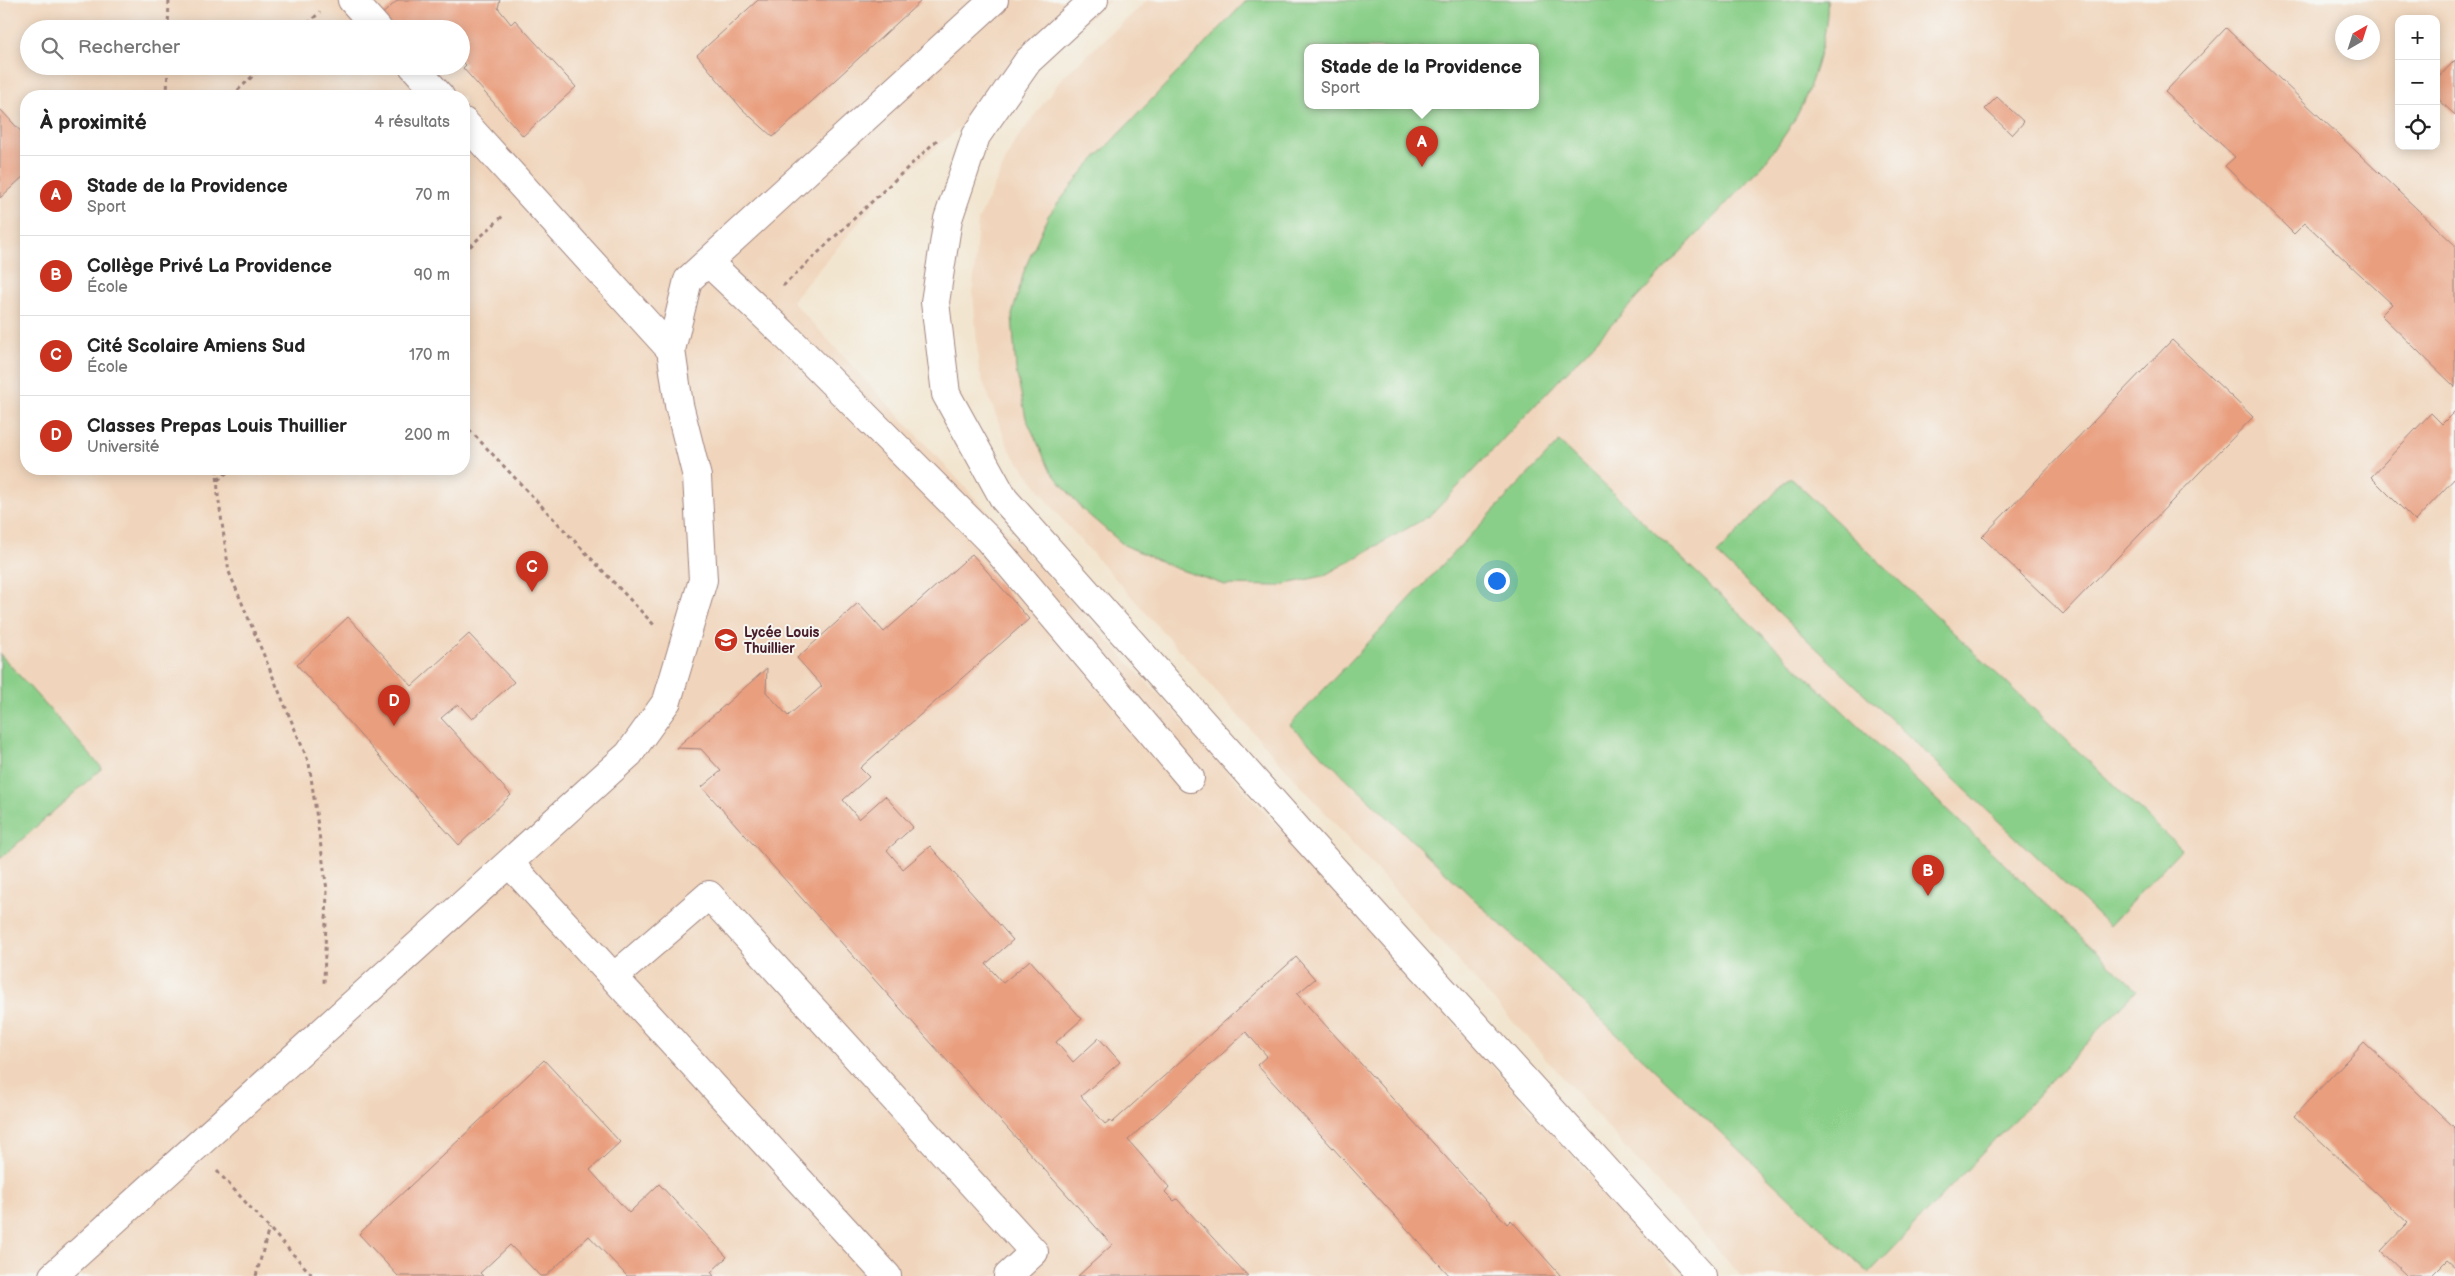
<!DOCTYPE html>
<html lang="fr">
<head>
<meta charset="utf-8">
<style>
	:root { --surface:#fff; --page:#f6f6f6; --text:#222; --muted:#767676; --line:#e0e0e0; --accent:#c8321e }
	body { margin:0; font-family:"Balsamiq Sans",sans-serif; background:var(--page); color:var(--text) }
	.controls { position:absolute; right:15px; top:15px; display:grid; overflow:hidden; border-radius:10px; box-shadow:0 2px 12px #0003 }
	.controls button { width:45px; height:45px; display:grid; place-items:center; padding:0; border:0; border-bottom:1px solid var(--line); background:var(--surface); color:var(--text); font:25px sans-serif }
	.compass { position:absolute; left:2335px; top:15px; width:45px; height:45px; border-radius:50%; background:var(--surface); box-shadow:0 2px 12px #0003; rotate:39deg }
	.you { position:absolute; left:1496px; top:580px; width:18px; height:18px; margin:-12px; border:4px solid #fff; border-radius:50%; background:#1a73e8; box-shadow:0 0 0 8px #1a73e833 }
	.badge { display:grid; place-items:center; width:32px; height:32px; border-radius:50%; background:var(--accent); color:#fff; font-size:16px; font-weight:700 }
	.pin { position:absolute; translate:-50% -41px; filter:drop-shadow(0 1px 2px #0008) }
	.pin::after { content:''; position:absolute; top:26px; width:18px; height:15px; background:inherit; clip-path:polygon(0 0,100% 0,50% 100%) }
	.popup { position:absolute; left:1304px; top:44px; width:235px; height:65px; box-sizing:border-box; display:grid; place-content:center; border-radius:10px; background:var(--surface); filter:drop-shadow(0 1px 4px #0005); font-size:16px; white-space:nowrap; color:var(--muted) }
	.popup b { font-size:19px; color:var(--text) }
	.popup::after { content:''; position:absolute; left:50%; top:100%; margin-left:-10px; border:10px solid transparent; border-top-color:var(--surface) }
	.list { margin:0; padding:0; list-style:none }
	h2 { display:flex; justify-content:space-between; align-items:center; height:65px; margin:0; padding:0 20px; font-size:21px }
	h2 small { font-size:16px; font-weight:400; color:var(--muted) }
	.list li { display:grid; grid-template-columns:32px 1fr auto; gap:15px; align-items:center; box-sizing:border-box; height:80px; padding:0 20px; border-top:1px solid var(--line) }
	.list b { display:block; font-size:19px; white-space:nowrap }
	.list p { margin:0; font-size:16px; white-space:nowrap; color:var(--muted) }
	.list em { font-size:16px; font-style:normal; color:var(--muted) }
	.icon { flex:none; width:28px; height:28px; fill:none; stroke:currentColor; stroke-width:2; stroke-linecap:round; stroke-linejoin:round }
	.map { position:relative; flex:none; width:2455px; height:1276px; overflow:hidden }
	.search { position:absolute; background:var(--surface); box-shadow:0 2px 12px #0003; left:20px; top:20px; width:450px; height:55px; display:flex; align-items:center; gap:12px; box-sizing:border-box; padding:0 18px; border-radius:28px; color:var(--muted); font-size:19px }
	.panel { position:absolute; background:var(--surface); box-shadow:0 2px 12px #0003; left:20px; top:90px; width:450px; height:385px; border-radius:20px }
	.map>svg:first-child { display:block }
	.built { fill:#f0d5bc; fill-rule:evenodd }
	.green { fill:#8acf89; stroke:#6a775a; fill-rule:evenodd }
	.building { fill:#e99e7e }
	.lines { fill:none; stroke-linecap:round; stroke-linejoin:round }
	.minor-casing { stroke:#9e827d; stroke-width:30 }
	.path { stroke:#9e827d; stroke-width:3; stroke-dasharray:4 4; stroke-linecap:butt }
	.minor { stroke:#fff; stroke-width:28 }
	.labels { text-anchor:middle; stroke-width:4; stroke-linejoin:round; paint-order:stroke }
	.poi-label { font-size:14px; font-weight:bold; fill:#4a1f2b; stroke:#f6f6f2; text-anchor:start }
</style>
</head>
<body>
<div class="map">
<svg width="2455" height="1276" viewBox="0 0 2455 1276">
	<rect width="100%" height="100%" fill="#f6f6f2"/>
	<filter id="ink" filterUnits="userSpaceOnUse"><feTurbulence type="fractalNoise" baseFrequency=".02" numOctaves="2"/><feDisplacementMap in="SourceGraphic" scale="10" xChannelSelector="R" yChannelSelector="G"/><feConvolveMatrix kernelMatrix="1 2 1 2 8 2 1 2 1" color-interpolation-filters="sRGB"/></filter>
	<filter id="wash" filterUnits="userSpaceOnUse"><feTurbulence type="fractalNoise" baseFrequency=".0096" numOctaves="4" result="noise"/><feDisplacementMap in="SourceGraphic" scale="20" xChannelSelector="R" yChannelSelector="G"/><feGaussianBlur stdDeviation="1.12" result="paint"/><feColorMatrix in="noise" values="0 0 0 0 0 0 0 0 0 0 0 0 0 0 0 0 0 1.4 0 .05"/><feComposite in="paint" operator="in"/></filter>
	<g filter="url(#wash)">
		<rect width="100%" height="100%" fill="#f2e5cf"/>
		<path class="built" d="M0 0H1111L888 188 792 301 1178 716 1680 1276H0ZM29 29H461V66H29ZM26 96H464V469H26Z
			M1148 0H2455V1276H1741L1060 517 1009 449 979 371 973 292 978 221 1014 143 1063 77ZM2399 19H2436V146H2399ZM2342 22H2372V52H2342ZM1308 48H1536V106H1308Z"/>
		<path class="green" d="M1247 0H1827C1830 31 1810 95 1793 122 1784 137 1773 151 1762 166L1431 515 1323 576 1277 586 1225 585 1175 568 1124 545 1083 510 1050 470 1026 418 1016 370 1012 315 1025 268 1048 216 1085 169ZM1536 48V106H1308V48Z
			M1559 442 2137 990 1869 1273 1290 725Z
			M1790 477 2181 849 2109 926 1717 554Z
			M0 654 102 768 0 859Z"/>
		<g id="blocks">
			<path class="building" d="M398 0H500L498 8 511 24 515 20 576 87 523 136 463 68 466 65 461 60V29H389L379 17Z
				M758 0H922L773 137 742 109 697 55Z
				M2226 28 2455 245V387L2381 315 2392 304 2305 223 2294 234 2225 166 2235 157 2165 92Z
				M2455 60V115L2436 97V80Z
				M1997 97 2024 122 2012 135 1985 109Z
				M0 109 26 137V174L0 198Z
				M2172 340 2253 417 2063 614 1982 537Z
				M2455 411V478L2415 521 2371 477 2431 413 2442 424Z
				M972 554 1029 619 860 768 869 777 843 800 859 819 885 796 913 827 887 850 903 869 930 846 1013 940 986 964 1003 983 1030 960 1082 1019 1056 1042 1073 1062 1099 1038 1120 1062 1081 1096 1105 1124 1110 1120 1112 1123 1296 957 1315 979 1297 994 1507 1224 1511 1220 1561 1276H1450L1257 1065 1267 1056 1246 1032 1128 1140 1169 1187 1165 1192 1174 1201 1177 1199 1248 1276H1078L1112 1245 702 787 721 771 701 749 676 748 767 668 766 692 788 716 822 686 797 658 858 603 884 632Z
				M348 617 412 686 469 634 514 682 472 719 458 704 441 718 511 795 459 845 297 665Z
				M2364 1042 2455 1128V1267L2447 1260 2431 1276H2407L2381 1251 2408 1223 2294 1116Z
				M544 1060 620 1142 590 1170 629 1213 659 1184 727 1257 711 1272 714 1276H627L589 1236 546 1276H540L510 1245 480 1273 483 1276H398L359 1234Z"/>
		</g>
	</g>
	<g filter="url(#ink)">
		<use href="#blocks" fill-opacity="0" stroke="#9e827d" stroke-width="1"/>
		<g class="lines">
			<g class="minor-casing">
				<path id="minor" d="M352 0 378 29
					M1094 0 1028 61 976 136 948 219 935 302 946 394 1004 499 1300 832 1702 1276
					M413 66 440 96
					M464 122 671 350
					M708 262 782 332 988 539 1190 778
					M509 863 887 1276
					M614 977 709 895 1034 1252 1008 1276
					M53 1276 629 754 667 701 703 580 697 477 679 405 671 350 688 280 994 0"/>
			</g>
			<path class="path" d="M168 29 169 0
				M302 29 320 12
				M167 96 168 66
				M232 96 263 66
				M464 252 504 215
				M783 286 938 139
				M464 424 655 626
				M217 469 218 495 229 572 309 763 327 890 324 983
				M218 480 231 469
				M217 1171 313 1276
				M256 1276 269 1228"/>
			<use href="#minor" class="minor"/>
		</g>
	</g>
	<defs>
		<g id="school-disc" transform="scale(1.25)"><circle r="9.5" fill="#c8321e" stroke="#f6f6f2"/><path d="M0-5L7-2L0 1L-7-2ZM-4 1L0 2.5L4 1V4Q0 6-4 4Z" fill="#fff"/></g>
	</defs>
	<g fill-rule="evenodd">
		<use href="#school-disc" x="726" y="640"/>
	</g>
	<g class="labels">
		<g class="poi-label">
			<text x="744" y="637">Lycée Louis<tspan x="744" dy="16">Thuillier</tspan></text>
		</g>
	</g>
</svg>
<div class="controls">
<button>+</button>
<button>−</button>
<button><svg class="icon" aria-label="locate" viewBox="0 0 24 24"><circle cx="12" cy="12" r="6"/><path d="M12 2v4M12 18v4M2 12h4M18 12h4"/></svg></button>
</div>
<svg class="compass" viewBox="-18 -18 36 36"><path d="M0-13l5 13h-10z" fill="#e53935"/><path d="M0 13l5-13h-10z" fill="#767676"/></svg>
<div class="you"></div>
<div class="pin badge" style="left:1422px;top:167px">A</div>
<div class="popup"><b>Stade de la Providence</b>Sport</div>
<div class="pin badge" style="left:1928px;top:896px">B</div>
<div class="pin badge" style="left:532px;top:592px">C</div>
<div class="pin badge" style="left:394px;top:726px">D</div>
<div class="search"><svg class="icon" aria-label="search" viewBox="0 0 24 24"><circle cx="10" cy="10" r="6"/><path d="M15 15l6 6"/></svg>Rechercher</div>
<section class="panel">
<h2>À proximité<small>4 résultats</small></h2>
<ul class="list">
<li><span class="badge">A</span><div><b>Stade de la Providence</b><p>Sport</p></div><em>70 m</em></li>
<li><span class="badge">B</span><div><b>Collège Privé La Providence</b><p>École</p></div><em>90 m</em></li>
<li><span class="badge">C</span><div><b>Cité Scolaire Amiens Sud</b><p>École</p></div><em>170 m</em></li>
<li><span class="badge">D</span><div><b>Classes Prepas Louis Thuillier</b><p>Université</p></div><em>200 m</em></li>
</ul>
</section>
</div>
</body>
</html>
